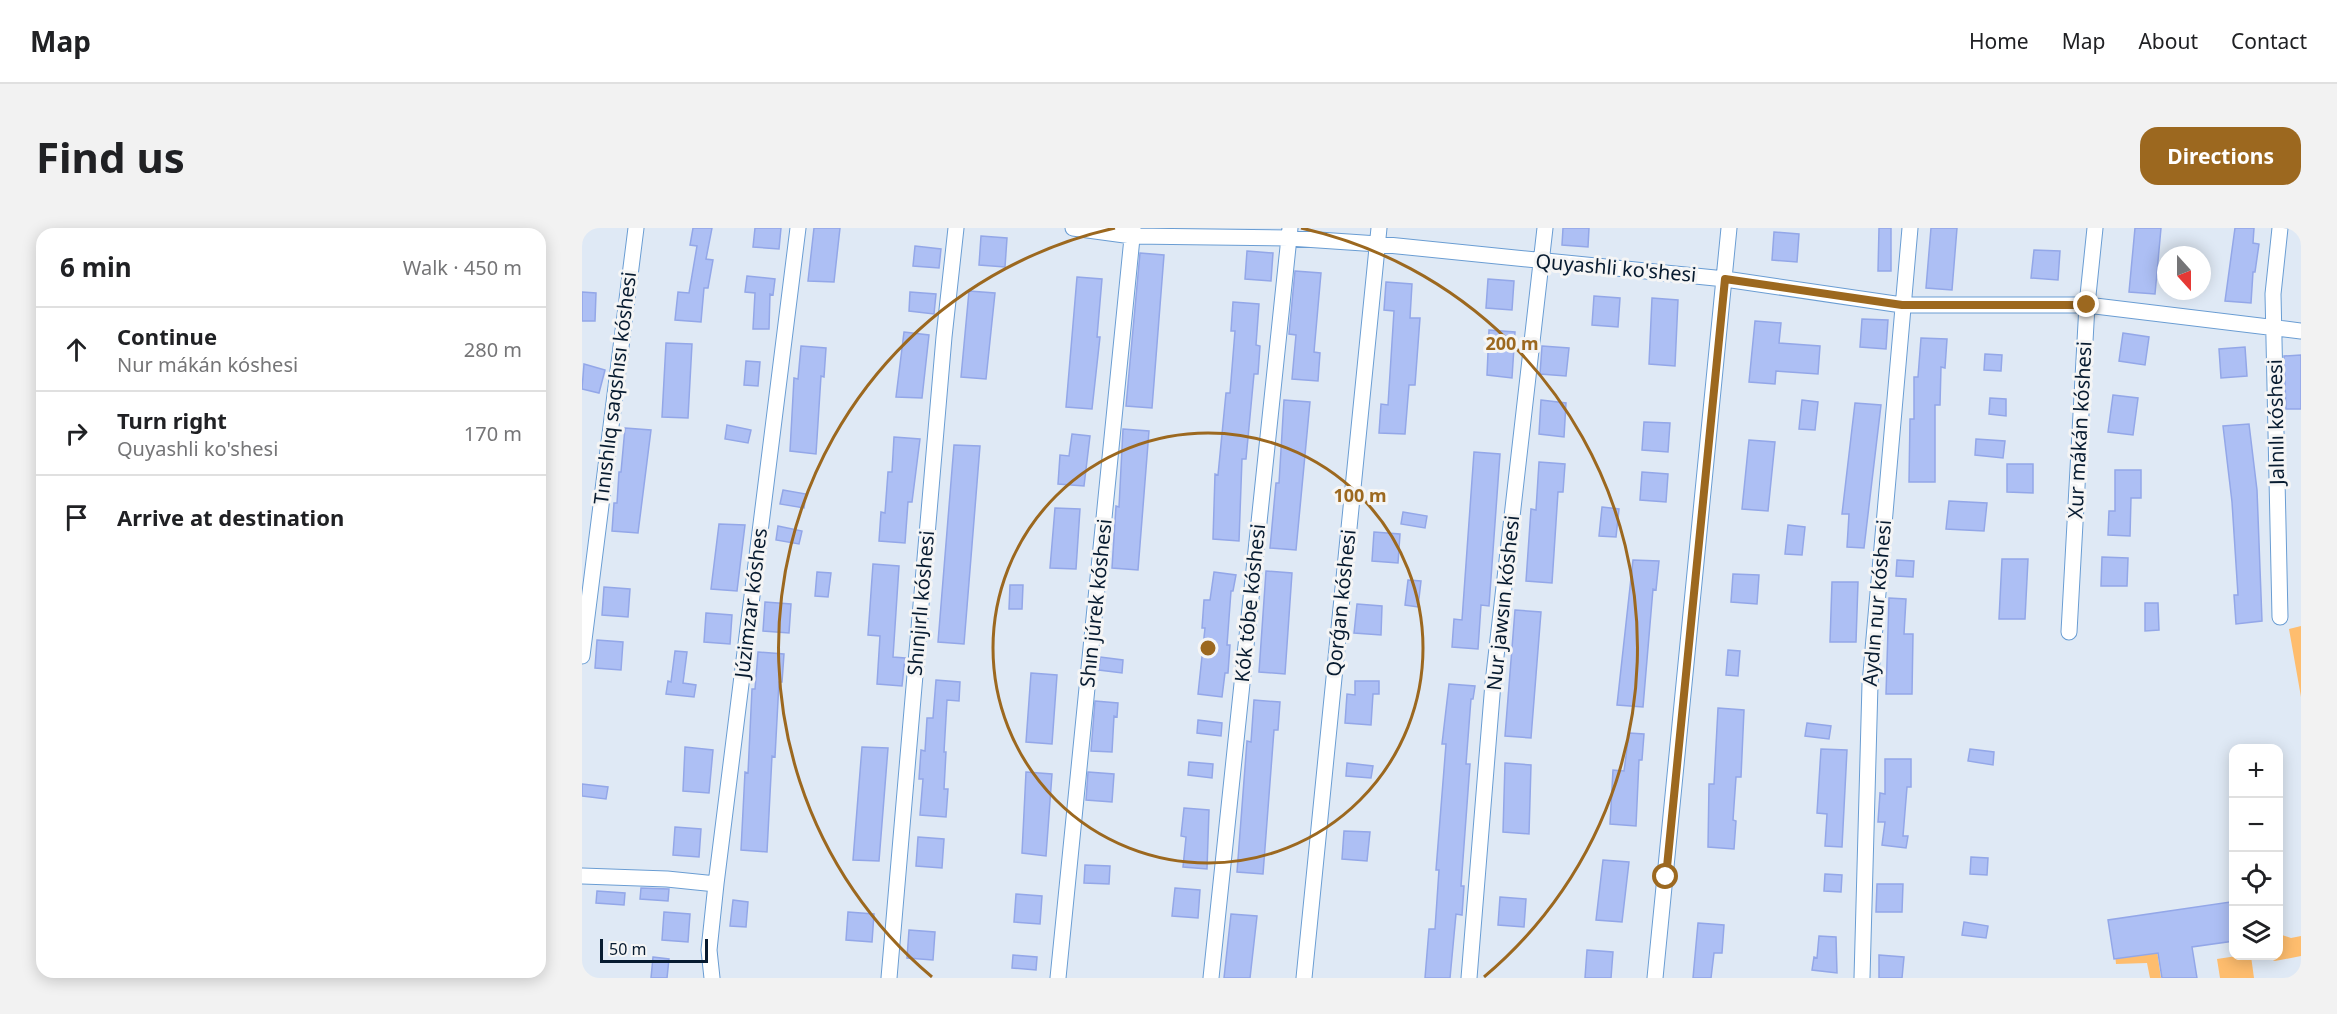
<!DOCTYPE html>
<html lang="en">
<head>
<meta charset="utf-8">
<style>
	:root { --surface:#fff; --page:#f2f2f2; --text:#202124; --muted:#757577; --line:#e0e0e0; --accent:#9c681f }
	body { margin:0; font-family:"Noto Sans",sans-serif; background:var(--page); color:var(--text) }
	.controls { position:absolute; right:18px; bottom:18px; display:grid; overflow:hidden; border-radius:12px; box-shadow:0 3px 15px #0003 }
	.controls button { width:54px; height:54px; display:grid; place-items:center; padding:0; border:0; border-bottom:2px solid var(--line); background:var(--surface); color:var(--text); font:30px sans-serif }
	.compass { position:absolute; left:1575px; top:18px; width:54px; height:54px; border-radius:50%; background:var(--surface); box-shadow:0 3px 15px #0003; rotate:159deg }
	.scale { position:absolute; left:18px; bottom:15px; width:108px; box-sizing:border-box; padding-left:6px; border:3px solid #071b30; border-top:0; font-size:16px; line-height:21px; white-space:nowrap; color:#071b30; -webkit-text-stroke:4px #f5f5f5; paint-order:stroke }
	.stop { position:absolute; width:18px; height:18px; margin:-14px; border:4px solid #9c681f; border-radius:50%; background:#fff }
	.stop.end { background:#9c681f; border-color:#fff; box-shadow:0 2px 6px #0008 }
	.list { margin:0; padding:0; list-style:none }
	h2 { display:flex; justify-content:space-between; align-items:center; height:78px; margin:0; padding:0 24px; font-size:26px }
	h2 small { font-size:20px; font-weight:400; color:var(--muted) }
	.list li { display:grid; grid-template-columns:39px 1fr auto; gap:18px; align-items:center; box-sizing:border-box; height:84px; padding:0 24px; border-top:2px solid var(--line) }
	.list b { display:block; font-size:22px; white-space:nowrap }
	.list p { margin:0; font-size:20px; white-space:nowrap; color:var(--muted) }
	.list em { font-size:20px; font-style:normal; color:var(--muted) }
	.icon { flex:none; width:33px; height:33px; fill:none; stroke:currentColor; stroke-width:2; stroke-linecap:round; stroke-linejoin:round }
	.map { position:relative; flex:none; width:1719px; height:750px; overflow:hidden; border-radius:18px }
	header { display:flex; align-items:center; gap:36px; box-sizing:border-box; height:84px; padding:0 30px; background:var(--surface); border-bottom:2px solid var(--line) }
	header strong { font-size:28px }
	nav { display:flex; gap:33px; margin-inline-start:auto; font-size:21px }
	.intro { display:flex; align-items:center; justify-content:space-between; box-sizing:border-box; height:144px; padding:0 36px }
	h1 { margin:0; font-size:42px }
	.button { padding:15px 27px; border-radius:18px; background:var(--accent); color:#fff; font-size:21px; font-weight:700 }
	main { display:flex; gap:36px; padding:0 36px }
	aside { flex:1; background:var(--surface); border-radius:18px; box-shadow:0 3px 15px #0003 }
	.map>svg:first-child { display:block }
	.green { fill:#febd6e }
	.building { fill:#adbff4; stroke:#93a7e8; stroke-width:1.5 }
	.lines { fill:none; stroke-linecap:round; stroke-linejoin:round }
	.minor-casing { stroke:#6a9dd3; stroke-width:17 }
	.minor { stroke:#fff; stroke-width:15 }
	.route { stroke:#9c681f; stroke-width:8 }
	.ring { fill:none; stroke:#9c681f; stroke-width:3 }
	.labels { text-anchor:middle; stroke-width:6; stroke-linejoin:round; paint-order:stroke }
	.street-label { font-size:20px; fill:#071b30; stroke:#f5f5f5 }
	.centre { fill:#9c681f; stroke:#f5f5f5; stroke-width:3 }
	.ring-label { font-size:18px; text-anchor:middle; font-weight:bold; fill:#9c681f; stroke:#f5f5f5; stroke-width:6; stroke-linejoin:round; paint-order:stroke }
</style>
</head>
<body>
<header>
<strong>Map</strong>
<nav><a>Home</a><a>Map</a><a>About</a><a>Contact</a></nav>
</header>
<div class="intro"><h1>Find us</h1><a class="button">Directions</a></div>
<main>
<aside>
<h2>6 min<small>Walk · 450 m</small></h2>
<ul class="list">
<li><svg class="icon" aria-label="ahead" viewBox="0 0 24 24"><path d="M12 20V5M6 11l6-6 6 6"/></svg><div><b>Continue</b><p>Nur mákán kóshesi</p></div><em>280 m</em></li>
<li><svg class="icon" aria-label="right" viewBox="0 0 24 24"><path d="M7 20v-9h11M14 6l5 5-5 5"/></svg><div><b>Turn right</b><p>Quyashli ko'shesi</p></div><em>170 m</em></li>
<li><svg class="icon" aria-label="arrive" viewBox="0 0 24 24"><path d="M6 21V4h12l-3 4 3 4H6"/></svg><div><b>Arrive at destination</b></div></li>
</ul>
</aside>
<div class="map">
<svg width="1719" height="750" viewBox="0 0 1719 750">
	<rect width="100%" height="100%" fill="#dfe9f5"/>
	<path class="green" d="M1719 398V469L1707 401Z
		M1697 706 1709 710 1719 708V728L1693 733 1681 728H1696Z
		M1575 723 1579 750H1568L1565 735 1534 736 1533 726Z
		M1655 728H1669L1672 750H1638L1635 731Z"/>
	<path class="building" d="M111 0H130L124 31 131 32 126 60H122L119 94 93 92 96 64 107 65 115 18 108 17Z
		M173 0H199L197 21 171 19Z
		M232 0H258L252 54 226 53Z
		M981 0H1007L1006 19 980 17Z
		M1297 0H1309V43H1296Z
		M1349 0H1375L1370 62 1344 60Z
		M1553 0H1579L1573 66 1547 64Z
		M1653 0H1672L1671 15 1677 16 1673 44H1671L1669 75 1643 73Z
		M1192 4 1217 6 1215 34 1190 32Z
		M399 8 425 10 423 39 397 37Z
		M333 18 359 21 357 40 331 38Z
		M1452 22 1478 23 1476 52 1449 50Z
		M665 23 691 25 689 53 663 51Z
		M558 25 582 27 570 180 544 178Z
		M713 43 739 45 732 124 738 125 736 153 710 151 714 107 707 106Z
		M165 48 193 51 191 67 188 66 187 101H171L173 65 163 64Z
		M495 49 520 51 515 109H518L510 181 484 179Z
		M906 51 932 53 930 82 904 80Z
		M804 54 830 56 828 90H838L833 157H827L823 206 797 205 799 176 806 177 812 83 802 82Z
		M387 63 413 65 404 151 379 149Z
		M0 64 14 65 13 93H0Z
		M328 64 354 66 352 86 327 83Z
		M1012 68 1038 70 1036 99 1010 97Z
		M1070 70 1096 72 1093 138 1067 136Z
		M651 74 677 76 674 117 678 118 676 146H672L664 231H660L657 313 631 311 633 246 636 247 644 165H648L653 103H649Z
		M1280 91 1306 92 1304 121 1278 119Z
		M1173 93 1199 95 1197 115 1238 118 1236 146 1194 143 1193 156 1167 154Z
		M907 102 933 104 930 150 905 147Z
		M322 104 347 107 340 170 314 169Z
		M1541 105 1567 109 1563 137 1537 133Z
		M1339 110 1365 111 1363 140 1359 139 1358 177H1353V254H1327L1328 191H1332V149H1336Z
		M84 115 110 116 106 190 80 189Z
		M219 118 244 120 242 149 239 148 234 226 208 223 212 150 216 151Z
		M960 118 987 120 984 148 958 146Z
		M1663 119 1665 148 1639 150 1637 121Z
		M1403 126 1420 127 1419 143 1402 142Z
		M1719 127V181H1704L1702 128Z
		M164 133 178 134 176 158 162 157Z
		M2 136 23 142 17 165 0 161Z
		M1531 167 1556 170 1551 207 1526 204Z
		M1408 170 1424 171V188L1407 186Z
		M702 172 728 174 714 322 688 320 694 255H697Z
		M959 172 984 175 982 209 957 206Z
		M1220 172 1236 174 1233 202 1217 201Z
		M1273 175 1299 177 1282 320 1265 319 1267 286H1260Z
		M1062 194 1088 195 1086 224 1060 222Z
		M1667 196 1675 262 1680 393 1654 396 1652 367H1656L1650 274 1641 198Z
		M145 197 169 202 166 215 143 211Z
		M43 200 69 202 56 305 30 303 32 275H35L37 244H39Z
		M541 201 567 203 556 342 530 340 534 278 537 279Z
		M490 206 508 208 502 258 476 256 478 227 487 228Z
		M312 209 338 211 330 274H326L323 315 297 313 299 284 303 285 306 244H310Z
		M1394 211 1423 213 1421 230 1393 227Z
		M1167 212 1193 214 1186 283 1160 281Z
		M372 217 398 218 382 416 356 414Z
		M892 224 918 226 907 378 899 377 896 421 870 419 872 391 880 392Z
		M957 234 983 236 981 264H976L970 355 944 353 949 281 954 282Z
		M1425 236H1451V265L1425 264Z
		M1533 242H1559V270H1549L1548 308 1526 307 1527 283H1533Z
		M1060 244 1086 246 1084 274 1058 272Z
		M201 262 224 266 222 280 198 276Z
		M1367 273 1405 275 1402 303 1364 301Z
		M1020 279 1037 281 1034 309 1017 308Z
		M473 280 498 281 494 341 468 340Z
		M821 284 845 288 843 300 819 296Z
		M137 296 163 297 155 363 129 361Z
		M1206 297 1223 299 1220 327 1203 326Z
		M196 298 220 303 217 316 194 312Z
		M792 304 818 306 816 335 790 333Z
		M1520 329 1546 330 1545 358H1519Z
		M1420 331H1446L1443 391H1417Z
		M1051 332 1077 333 1074 362 1071 361 1061 479 1035 477Z
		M1315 332 1332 333 1331 349 1314 348Z
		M291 336 317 338 311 429 323 430 320 458 295 456 298 408 286 407Z
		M684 343 710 345 703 446 677 444Z
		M235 344 249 345 246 369 233 368Z
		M632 344 654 347 651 363H649L645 417H648L646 445H643L640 469 616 466 623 400H620L622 372H628Z
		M1151 346 1177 347 1175 376 1149 374Z
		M826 352 839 353 836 379 823 377Z
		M1250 354H1276L1274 414H1248Z
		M428 357H441L440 381H427Z
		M22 359 48 361 46 389 20 387Z
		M1307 370 1324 371 1322 406H1331L1330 466H1304Z
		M183 374 209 376 207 405 181 403Z
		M1563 375H1576L1577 402 1563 403Z
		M775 376 800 378 799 407 772 405Z
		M933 382 959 384 949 510 923 508Z
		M124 385 150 387 148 416 122 414Z
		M15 412 41 414 39 442 13 440Z
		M1146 422 1158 423 1156 448 1144 447Z
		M93 423 105 424 101 455 114 457 112 469 84 466 86 453 89 454Z
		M176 424 202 426 200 454H197L193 529 190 528 185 624 159 622 163 544 166 545 170 461H173Z
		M518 429 541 432 540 445 517 442Z
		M449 445 475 447 470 516 444 514Z
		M354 452 378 454 377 473 365 472 362 524H364L362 561H366L364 589 338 587 341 551H337L339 522 343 523 345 490H351Z
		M773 453H797V466H791L789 497 763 495 765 466 773 467Z
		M867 456 893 458 891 471H889L884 536H888L879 658H882L880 687 874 686 868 750H843L847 701H853L857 642H854L864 516H860Z
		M672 472 698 474 696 502H692L681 646 655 644 665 513 669 514Z
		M513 473 536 475 535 489 532 488 530 524 509 523Z
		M1136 480 1162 482 1159 549H1154L1151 592 1154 593 1152 621 1126 619 1127 556H1132Z
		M616 492 640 495 639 508 615 505Z
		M1225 495 1249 498 1247 511 1223 508Z
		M1047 505 1062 506 1060 532H1057L1054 598 1028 596 1031 542 1042 543Z
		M103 519 131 522 127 565 101 563Z
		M280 519 306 520 297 633 271 632Z
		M1239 521 1265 522 1260 619 1243 618 1245 586 1235 585Z
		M1388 521 1412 524 1411 537 1386 533Z
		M1303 531H1329V559H1325L1321 608H1326L1324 620 1300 617 1303 594H1296L1298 565 1303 566Z
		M607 534 631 536 630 550 606 547Z
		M765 535 791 538 789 550 764 548Z
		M923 535 949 537 947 606 921 604Z
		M444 544 470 546 464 628 440 625Z
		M506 544 532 546 530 574 504 572Z
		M0 556 26 559 24 571 0 568Z
		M602 580 627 582 625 641 601 639 604 609 599 608Z
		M93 599 119 601 117 629 91 627Z
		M762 603 788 604 785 633 760 631Z
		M336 609 362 611 360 640 334 638Z
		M1389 629 1406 630 1405 647 1388 646Z
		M1021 632 1047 634 1040 694 1014 692Z
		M503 637 528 638 527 656 502 655Z
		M1243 646 1260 647 1259 664 1242 663Z
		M1295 656H1321L1320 684H1294Z
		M59 660 87 661 86 673 58 671Z
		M593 660 618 662 616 690 590 688Z
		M15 663 43 665 42 677 14 675Z
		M434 666 460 668 458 696 432 694Z
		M918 669 944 671 942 699 916 697Z
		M151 672 166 674 164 699 148 698Z
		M1648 674 1652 713 1610 719 1615 750H1580L1576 725 1532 731 1526 692Z
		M82 684 108 686 106 714 80 712Z
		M266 684 292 686 290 714 264 712Z
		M649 686 675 688 668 750H642Z
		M1382 694 1406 698 1404 710 1380 707Z
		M1116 695 1142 697 1140 725H1132L1129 750H1111Z
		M327 702 353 704 351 732 325 730Z
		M1237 708 1254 709 1255 745 1230 742 1232 729 1235 730Z
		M1005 722 1031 724 1029 750H1003Z
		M431 727 455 729 454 742 430 740Z
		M1297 727 1322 729 1320 750H1297Z
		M71 729 87 731 85 750H69Z"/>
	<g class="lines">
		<g class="minor-casing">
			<path id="minor" d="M491 0 550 8 707 10 796 16 1143 51 1320 77H1505L1719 103
				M1698 389 1691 66 1698 0
				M1487 404 1505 77 1513 0
				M0 428 54 0
				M0 648 85 651 134 656
				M130 750 127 722 134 656 216 0
				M307 750 362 109 374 0
				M476 750 551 0
				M629 750 708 0
				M722 750 797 0
				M887 750 911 455 963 0
				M1073 750 1147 0
				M1280 750 1288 456 1328 0"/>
		</g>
		<use href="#minor" class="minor"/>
	</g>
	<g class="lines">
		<path class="route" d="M1084 649 1143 51 1320 77H1505"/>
	</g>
	<g class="ring">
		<circle cx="626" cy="420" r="215"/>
		<path d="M350 749A430 430 0 0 1 533 0M719 0A430 430 0 0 1 902 749"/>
	</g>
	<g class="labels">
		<g class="street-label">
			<text transform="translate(1034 40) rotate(5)" y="7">Quyashli ko'shesi</text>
			<text transform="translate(33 160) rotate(-83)" y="7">Tınıshlıq saqshısı kóshesi</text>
			<text transform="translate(1694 194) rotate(-91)" y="7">Jalnılı kóshesi</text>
			<text transform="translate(1498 202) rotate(-87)" y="7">Xur mákán kóshesi</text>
			<text transform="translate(169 375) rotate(-83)" y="7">Júzimzar kóshes</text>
			<text transform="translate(339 375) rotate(-85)" y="7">Shınjırlı kóshesi</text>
			<text transform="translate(514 375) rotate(-84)" y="7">Shın júrek kóshesi</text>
			<text transform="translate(668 375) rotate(-84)" y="7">Kók tóbe kóshesi</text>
			<text transform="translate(759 375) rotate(-84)" y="7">Qorǵan kóshesi</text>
			<text transform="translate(921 375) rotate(-84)" y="7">Nur jawsın kóshesi</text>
			<text transform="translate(1295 375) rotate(-85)" y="7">Aydın nur kóshesi</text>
		</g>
	</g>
	<circle cx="626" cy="420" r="9" class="centre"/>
	<g class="ring-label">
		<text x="930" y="122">200 m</text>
		<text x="778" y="274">100 m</text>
	</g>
</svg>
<div class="controls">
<button>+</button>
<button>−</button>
<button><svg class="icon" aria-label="locate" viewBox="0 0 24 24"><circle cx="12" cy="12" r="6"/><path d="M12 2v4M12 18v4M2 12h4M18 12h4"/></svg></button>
<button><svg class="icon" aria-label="layers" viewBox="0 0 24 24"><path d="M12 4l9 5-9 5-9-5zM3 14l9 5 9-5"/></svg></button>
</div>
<svg class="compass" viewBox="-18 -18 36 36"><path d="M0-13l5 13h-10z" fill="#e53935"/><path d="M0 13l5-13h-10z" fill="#757577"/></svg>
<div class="scale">50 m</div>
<div class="stop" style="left:1084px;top:649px"></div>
<div class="stop end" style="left:1505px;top:77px"></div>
</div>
</main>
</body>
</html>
